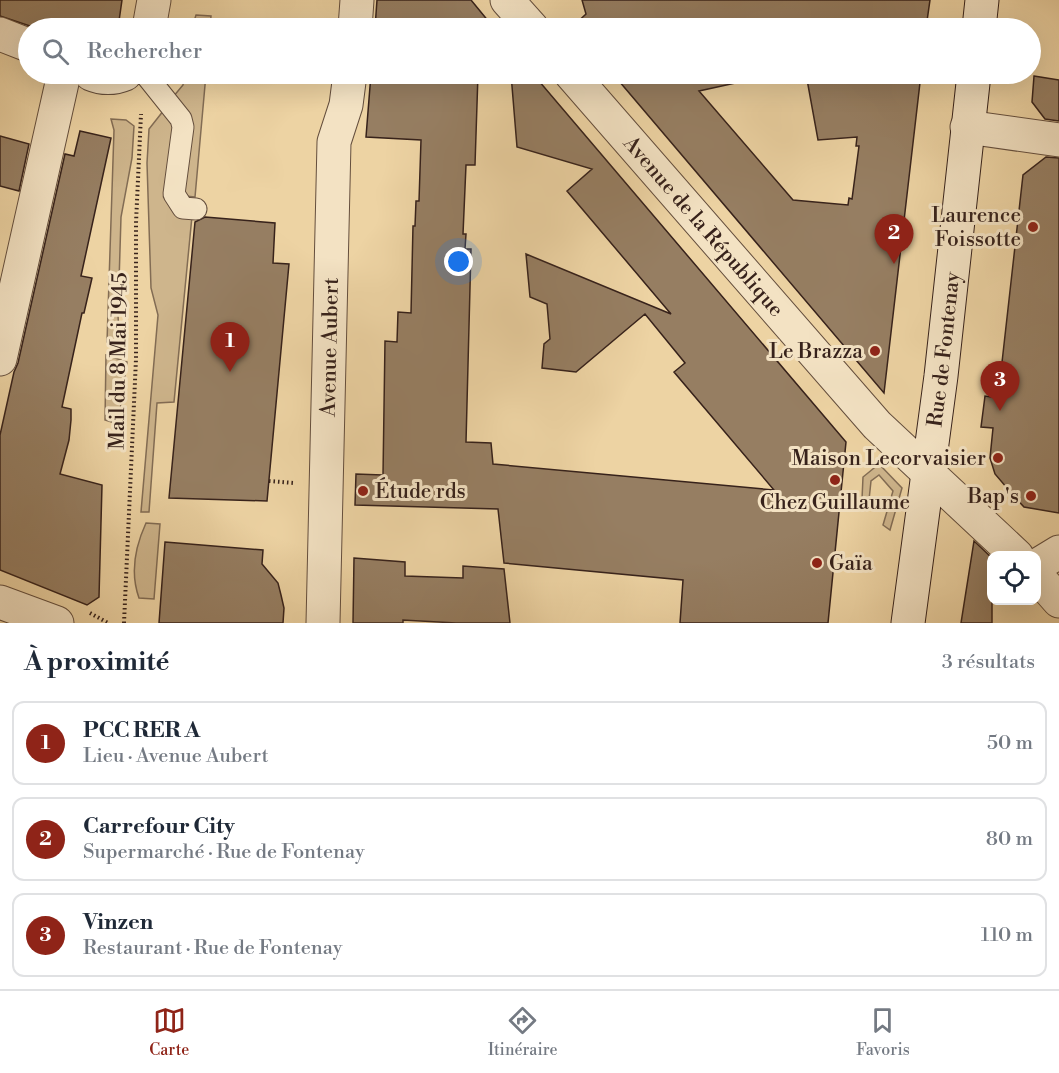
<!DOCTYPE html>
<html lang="fr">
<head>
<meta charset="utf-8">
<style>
	:root { --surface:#fff; --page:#f2f2f3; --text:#1f2937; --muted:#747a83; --line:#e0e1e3; --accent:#8f2418 }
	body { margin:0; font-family:"Libre Bodoni",serif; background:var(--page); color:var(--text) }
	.controls { position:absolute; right:18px; bottom:18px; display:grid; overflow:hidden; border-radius:12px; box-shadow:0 6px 24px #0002 }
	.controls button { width:54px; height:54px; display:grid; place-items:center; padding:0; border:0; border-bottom:2px solid var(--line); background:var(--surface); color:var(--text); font:30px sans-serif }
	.you { position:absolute; left:459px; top:262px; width:21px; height:21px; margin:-15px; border:4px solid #fff; border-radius:50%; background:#1a73e8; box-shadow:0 0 0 9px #1a73e833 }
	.badge { display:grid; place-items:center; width:39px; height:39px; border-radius:50%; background:var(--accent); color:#fff; font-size:20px; font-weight:700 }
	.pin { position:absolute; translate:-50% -50px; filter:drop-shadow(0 2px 3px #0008) }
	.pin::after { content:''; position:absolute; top:32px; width:21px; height:18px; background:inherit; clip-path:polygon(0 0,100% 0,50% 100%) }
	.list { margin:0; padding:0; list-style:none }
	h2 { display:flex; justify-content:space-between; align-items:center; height:78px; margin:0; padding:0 24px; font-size:26px }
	h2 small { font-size:20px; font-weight:400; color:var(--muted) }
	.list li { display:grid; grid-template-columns:39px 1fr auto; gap:18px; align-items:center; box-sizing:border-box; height:84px; margin:0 12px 12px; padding:0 12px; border:2px solid var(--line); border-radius:12px }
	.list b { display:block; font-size:22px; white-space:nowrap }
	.list p { margin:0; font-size:20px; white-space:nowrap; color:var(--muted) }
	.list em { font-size:20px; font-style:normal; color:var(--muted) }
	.icon { flex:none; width:33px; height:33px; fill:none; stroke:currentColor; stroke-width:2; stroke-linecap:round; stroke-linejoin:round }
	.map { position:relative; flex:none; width:1059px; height:623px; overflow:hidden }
	.search { position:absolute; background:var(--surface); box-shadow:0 6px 24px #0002; left:18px; right:18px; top:18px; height:66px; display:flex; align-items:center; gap:15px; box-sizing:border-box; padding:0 21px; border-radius:33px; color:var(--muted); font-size:22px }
	.sheet { height:366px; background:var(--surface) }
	nav { display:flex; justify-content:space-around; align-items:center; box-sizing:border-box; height:84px; border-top:2px solid var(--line); background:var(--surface); font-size:16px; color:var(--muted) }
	nav a { display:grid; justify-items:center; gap:3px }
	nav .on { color:var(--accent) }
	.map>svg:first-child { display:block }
	.green { fill:#ceb58c; stroke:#826c54; stroke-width:1.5 }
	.building { fill:#967e62; stroke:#37221b; stroke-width:1.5 }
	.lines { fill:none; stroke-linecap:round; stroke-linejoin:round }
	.service-casing { stroke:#644e3d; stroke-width:23 }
	.minor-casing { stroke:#644e3d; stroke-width:35 }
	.tertiary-casing { stroke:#644e3d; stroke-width:35 }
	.secondary-casing { stroke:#37221b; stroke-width:35 }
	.path { stroke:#37221b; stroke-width:4; stroke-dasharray:1.5 3; stroke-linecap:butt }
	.service { stroke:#f3e2c3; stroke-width:21 }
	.minor { stroke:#f3e2c3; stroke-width:33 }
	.tertiary { stroke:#f3e2c3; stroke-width:33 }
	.secondary { stroke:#f3e2c3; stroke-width:33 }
	.poi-dot { fill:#8f2418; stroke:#f3e2c3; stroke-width:2 }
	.labels { text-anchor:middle; stroke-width:6; stroke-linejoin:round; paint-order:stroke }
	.poi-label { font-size:21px; fill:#37221b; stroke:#f3e2c3; text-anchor:end }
	.street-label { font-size:21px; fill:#37221b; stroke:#f3e2c3 }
</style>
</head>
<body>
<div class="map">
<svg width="1059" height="623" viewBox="0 0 1059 623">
	<rect width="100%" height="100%" fill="#edd3a3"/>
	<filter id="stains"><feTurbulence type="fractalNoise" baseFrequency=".00333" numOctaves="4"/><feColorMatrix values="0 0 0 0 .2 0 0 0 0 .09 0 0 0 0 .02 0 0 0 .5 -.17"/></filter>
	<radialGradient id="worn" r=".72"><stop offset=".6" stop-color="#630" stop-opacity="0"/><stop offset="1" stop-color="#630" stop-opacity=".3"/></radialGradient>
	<path class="green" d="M196 15 211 16 210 28H192Z
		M185 74H206L195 197 185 196 173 97 183 85Z
		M164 110 174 121 165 193 192 216 174 402 157 403 149 512H141L158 315 151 288 147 163 149 129Z
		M111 119 126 120 134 126 132 158 121 217 118 315 119 333 115 346 107 342 114 130Z
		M106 355 127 362 118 424 105 420Z
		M879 464 902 488 890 530 883 525 893 491 879 475 871 481 869 500 862 499 863 477Z
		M146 523 160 524 154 599 139 598C130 573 135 547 146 523Z"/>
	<path class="building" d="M0 0H122L118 28H36L0 16Z
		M377 0H471L494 28H375Z
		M582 0H930L926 28H573L572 27 586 14Z
		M371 74H478L475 165H466L463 234H466L465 249H471L466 442 491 443 493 464 774 490 674 372 685 363 645 314 576 372 542 368 544 344 550 339 547 304 530 297 526 254 671 314 567 191 592 169 517 147 511 74H533L846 442 828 623H680L683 580 504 563 498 509 355 505 356 474 383 475 385 341 397 342 398 312 411 313 413 226H415L416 201H419L421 140 366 137Z
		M613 74H777L699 91 793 200 848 205 849 198 852 199 859 146H856L857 137 818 140 806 74H921L884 393Z
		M1034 76 1059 80V121L1045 119 1032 102Z
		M80 131 111 138 81 276 92 278 84 313H82L62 407 71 409V420L69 440 60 474 102 485 99 597 87 605 0 570V435L14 372 18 363 65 154 74 156Z
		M0 136 29 144 19 191 0 186Z
		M1046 157 1059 158V513L1024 507 1013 495 995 474 990 458 993 428 981 427 985 396 998 398 1023 175Z
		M205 217 275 223 273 263 289 264 267 501 169 498 195 222Z
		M974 541 992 558V623H961Z
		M165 542 263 550 262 564 278 583 281 595 284 608 283 623H159Z
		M354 558 405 562V576L463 578V566L504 569 510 623H456L403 620V623H353Z"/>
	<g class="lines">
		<g class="service-casing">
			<path id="service" d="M145 74 181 119 183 127 174 194 183 208 196 209"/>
		</g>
		<g class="minor-casing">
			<g id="minor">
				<path d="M149 28 154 0"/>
				<path d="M355 28 357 0"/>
				<path d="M0 34 28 45"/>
				<path d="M91 74C103 79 113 79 125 74"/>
				<path d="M967 127 1059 140"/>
				<path d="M0 359 64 74"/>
				<path d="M1036 566 1059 552"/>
				<path d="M0 602 57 623"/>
				<path id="s1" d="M323 623 334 142 346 105 350 74"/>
			</g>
		</g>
		<g class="tertiary-casing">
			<g id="tertiary">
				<path d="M507 0 532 28"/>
				<path id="s2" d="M571 74 877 425 1017 556"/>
				<path d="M1036 575 1059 601"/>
			</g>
		</g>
		<g class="secondary-casing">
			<g id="secondary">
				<path d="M979 28 982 0"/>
				<path id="s3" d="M908 623 941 376 974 74"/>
			</g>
		</g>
		<path class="path" d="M269 481 294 483
			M90 613 108 623
			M124 623 136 359V223L141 114"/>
		<use href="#service" class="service"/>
		<use href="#minor" class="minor"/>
		<use href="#tertiary" class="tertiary"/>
		<use href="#secondary" class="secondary"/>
	</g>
	<g class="poi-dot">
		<circle cx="1033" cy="227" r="6"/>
		<circle cx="875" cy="351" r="6"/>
		<circle cx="998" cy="458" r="6"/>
		<circle cx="835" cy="480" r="6"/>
		<circle cx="363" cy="491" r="6"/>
		<circle cx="1031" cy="496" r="6"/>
		<circle cx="817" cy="563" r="6"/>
	</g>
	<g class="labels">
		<g class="poi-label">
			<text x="1021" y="222">Laurence<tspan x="1021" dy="24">Foissotte</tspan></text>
			<text x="863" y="358">Le Brazza</text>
			<text x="986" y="465">Maison Lecorvaisier</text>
			<text x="375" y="498" text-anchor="start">Étude rds</text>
			<text x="1019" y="503">Bap's</text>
			<text x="835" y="509" text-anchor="middle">Chez Guillaume</text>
			<text x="829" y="570" text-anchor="start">Gaïa</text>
		</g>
		<g class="street-label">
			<text dy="7" stroke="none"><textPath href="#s2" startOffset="202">Avenue de la République</textPath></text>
			<text dy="7" stroke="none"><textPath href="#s1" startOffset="276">Avenue Aubert</textPath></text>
			<text dy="7" stroke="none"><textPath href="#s3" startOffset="276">Rue de Fontenay</textPath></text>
			<text transform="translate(118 361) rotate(-89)" y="7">Mail du 8 Mai 1945</text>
		</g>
	</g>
	<rect width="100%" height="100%" filter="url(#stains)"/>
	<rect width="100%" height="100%" fill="url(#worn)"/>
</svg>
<div class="controls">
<button><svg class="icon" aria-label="locate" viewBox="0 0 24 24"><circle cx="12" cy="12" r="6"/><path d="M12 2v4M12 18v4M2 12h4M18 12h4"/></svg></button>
</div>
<div class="you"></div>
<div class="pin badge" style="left:230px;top:372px">1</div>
<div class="pin badge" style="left:894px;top:264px">2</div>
<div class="pin badge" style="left:1000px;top:411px">3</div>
<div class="search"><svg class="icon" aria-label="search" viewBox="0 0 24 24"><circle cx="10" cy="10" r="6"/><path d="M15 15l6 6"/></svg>Rechercher</div>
</div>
<section class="sheet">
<h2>À proximité<small>3 résultats</small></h2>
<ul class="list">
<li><span class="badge">1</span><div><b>PCC RER A</b><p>Lieu · Avenue Aubert</p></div><em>50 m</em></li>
<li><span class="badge">2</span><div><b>Carrefour City</b><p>Supermarché · Rue de Fontenay</p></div><em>80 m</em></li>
<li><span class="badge">3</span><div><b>Vinzen</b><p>Restaurant · Rue de Fontenay</p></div><em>110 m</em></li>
</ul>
</section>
<nav>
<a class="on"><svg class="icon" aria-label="map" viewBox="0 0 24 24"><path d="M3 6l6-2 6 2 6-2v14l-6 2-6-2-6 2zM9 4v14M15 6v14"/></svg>Carte</a>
<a><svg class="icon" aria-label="directions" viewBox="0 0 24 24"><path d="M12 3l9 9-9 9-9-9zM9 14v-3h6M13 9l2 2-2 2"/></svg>Itinéraire</a>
<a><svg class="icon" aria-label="saved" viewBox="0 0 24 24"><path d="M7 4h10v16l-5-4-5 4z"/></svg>Favoris</a>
</nav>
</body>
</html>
